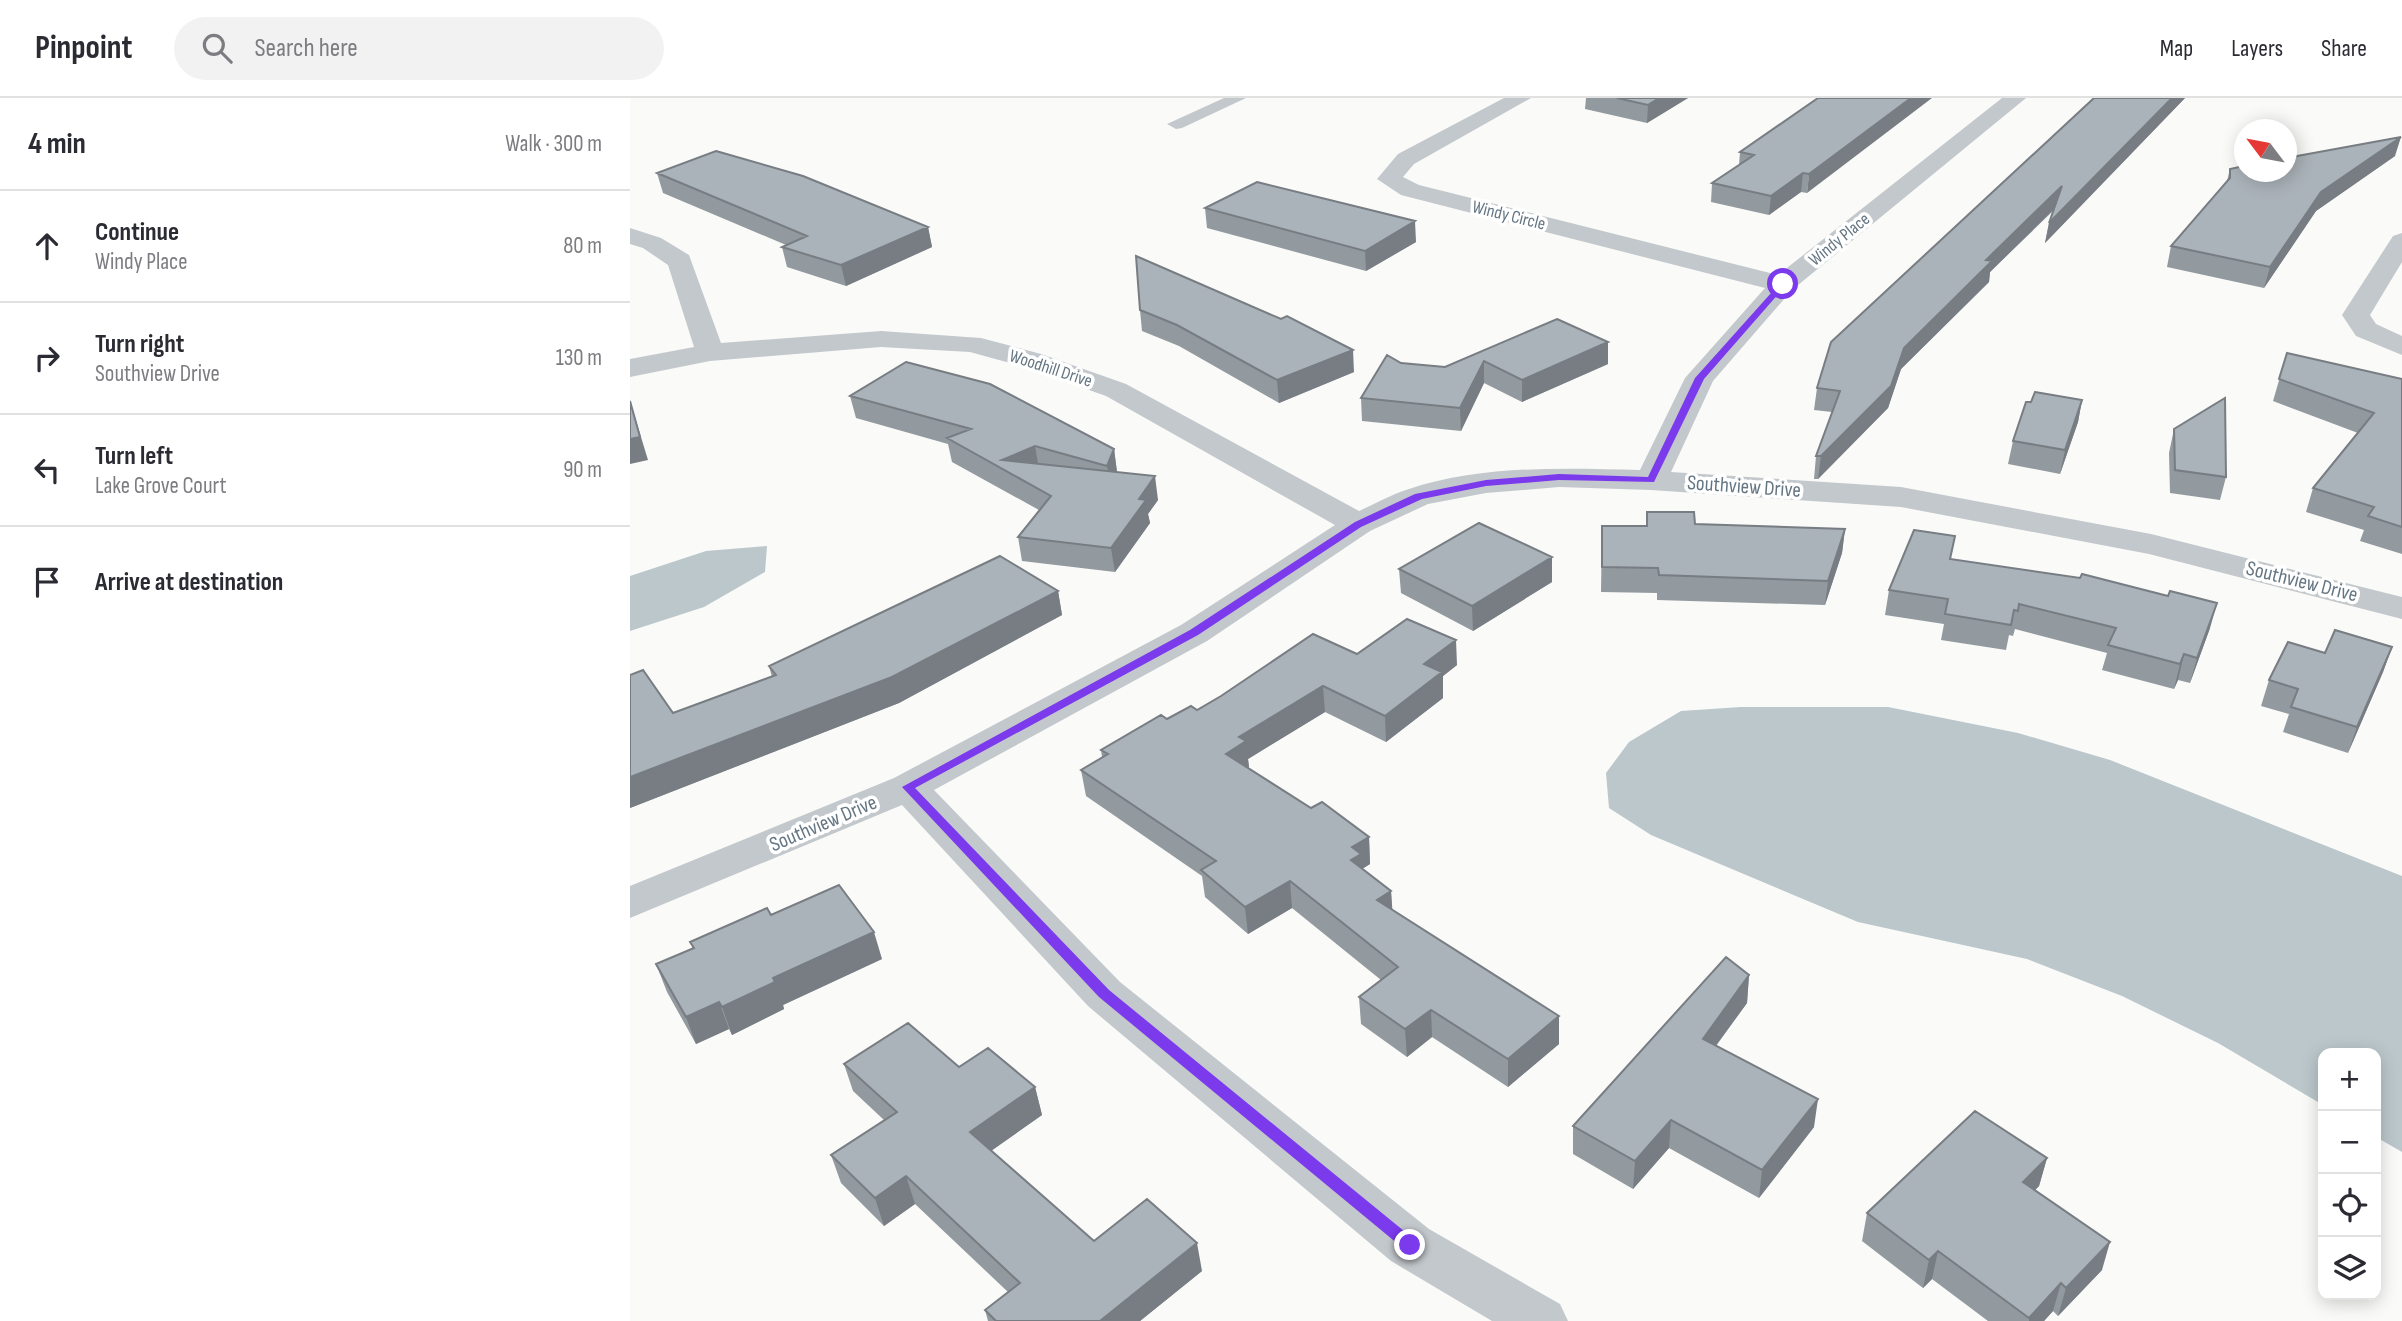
<!DOCTYPE html>
<html lang="en">
<head>
<meta charset="utf-8">
<style>
	:root { --surface:#fff; --page:#f2f2f3; --text:#2b2b33; --muted:#7c7c81; --line:#e1e1e2 }
	body { margin:0; font-family:"Sofia Sans Condensed",sans-serif; background:var(--page); color:var(--text) }
	.controls { position:absolute; right:21px; bottom:21px; display:grid; overflow:hidden; border-radius:14px; box-shadow:0 4px 18px #0003 }
	.controls button { width:63px; height:63px; display:grid; place-items:center; padding:0; border:0; border-bottom:2px solid var(--line); background:var(--surface); color:var(--text); font:35px sans-serif }
	.compass { position:absolute; left:1604px; top:21px; width:63px; height:63px; border-radius:50%; background:var(--surface); box-shadow:0 4px 18px #0003; rotate:302deg }
	.stop { position:absolute; width:21px; height:21px; margin:-16px; border:5px solid #7c3aed; border-radius:50%; background:#fff }
	.stop.end { background:#7c3aed; border-color:#fff; box-shadow:0 2px 7px #0008 }
	.list { margin:0; padding:0; list-style:none }
	h2 { display:flex; justify-content:space-between; align-items:center; height:91px; margin:0; padding:0 28px; font-size:30px }
	h2 small { font-size:23px; font-weight:400; color:var(--muted) }
	.list li { display:grid; grid-template-columns:46px 1fr auto; gap:21px; align-items:center; box-sizing:border-box; height:112px; padding:0 28px; border-top:2px solid var(--line) }
	.list b { display:block; font-size:26px; white-space:nowrap }
	.list p { margin:0; font-size:23px; white-space:nowrap; color:var(--muted) }
	.list em { font-size:23px; font-style:normal; color:var(--muted) }
	.icon { flex:none; width:38px; height:38px; fill:none; stroke:currentColor; stroke-width:2; stroke-linecap:round; stroke-linejoin:round }
	.map { position:relative; flex:none; width:1772px; height:1223px; overflow:hidden }
	header { display:flex; align-items:center; gap:42px; box-sizing:border-box; height:98px; padding:0 35px; background:var(--surface); border-bottom:2px solid var(--line) }
	header strong { font-size:33px }
	nav { display:flex; gap:38px; margin-inline-start:auto; font-size:24px }
	.search { width:490px; height:63px; background:var(--page); display:flex; align-items:center; gap:18px; box-sizing:border-box; padding:0 24px; border-radius:38px; color:var(--muted); font-size:26px }
	main { display:flex }
	aside { flex:1; background:var(--surface) }
	.map>svg:first-child { display:block }
	.water { fill:#bbc7cb }
	.lines { fill:none; stroke-linecap:round; stroke-linejoin:round }
	.service { fill:#c3c8cc; fill-rule:evenodd }
	.minor { fill:#c3c8cc; fill-rule:evenodd }
	.wall { fill:#929a9f }
	.shaded-wall { fill:#777d82 }
	.building { fill:#aab3b9; stroke:#777d82; stroke-width:2 }
	.route { fill:#7c3aed }
	.labels { text-anchor:middle; stroke-width:7; stroke-linejoin:round; paint-order:stroke }
	.far-street-label { font-size:18px; fill:#657683; stroke:#fff }
	.street-label { font-size:21px; fill:#657683; stroke:#fff }
</style>
</head>
<body>
<header>
<strong>Pinpoint</strong>
<div class="search"><svg class="icon" aria-label="search" viewBox="0 0 24 24"><circle cx="10" cy="10" r="6"/><path d="M15 15l6 6"/></svg>Search here</div>
<nav><a>Map</a><a>Layers</a><a>Share</a></nav>
</header>
<main>
<aside>
<h2>4 min<small>Walk · 300 m</small></h2>
<ul class="list">
<li><svg class="icon" aria-label="ahead" viewBox="0 0 24 24"><path d="M12 20V5M6 11l6-6 6 6"/></svg><div><b>Continue</b><p>Windy Place</p></div><em>80 m</em></li>
<li><svg class="icon" aria-label="right" viewBox="0 0 24 24"><path d="M7 20v-9h11M14 6l5 5-5 5"/></svg><div><b>Turn right</b><p>Southview Drive</p></div><em>130 m</em></li>
<li><svg class="icon" aria-label="left" viewBox="0 0 24 24"><path d="M17 20v-9H6M10 6l-5 5 5 5"/></svg><div><b>Turn left</b><p>Lake Grove Court</p></div><em>90 m</em></li>
<li><svg class="icon" aria-label="arrive" viewBox="0 0 24 24"><path d="M6 21V4h12l-3 4 3 4H6"/></svg><div><b>Arrive at destination</b></div></li>
</ul>
</aside>
<div class="map">
<svg width="1772" height="1223" viewBox="0 0 1772 1223">
	<rect width="100%" height="100%" fill="#fafaf8"/>
	<path class="water" d="M137 448 135 474 74 509 0 533V478L76 453Z
		M1111 609H1258L1388 635 1480 662 1772 778V1054L1746 1039V955H1693V1007L1588 945 1492 898 1397 861 1228 824 1021 737 979 710 976 675 999 644 1051 613Z"/>
	<g class="lines">
		<path class="service" d="M594 0H616L552 30 546 31 537 26Z"/>
		<path class="minor" d="M874 0H901L784 66 773 79 789 87 1148 177 1372 0H1396L1162 192 1083 283 1041 374 1271 389 1521 436 1772 499V521L1519 456 1271 409 1021 392 929 389 856 395 798 406 740 433 577 543 304 692 490 884 799 1131 930 1206 938 1223H862L761 1163 458 908 272 707 0 820V788L264 680 551 527 705 427 476 298 391 268 340 254 251 249 80 263 0 279V261L64 249 38 167 13 150 0 146V130L31 140 59 157 91 245 251 233 351 240 411 256 496 286 729 413C745 406 762 396 779 391 852 367 934 370 1010 372L1055 280 1135 190 771 97 747 81 768 56Z
			M1772 135V164L1740 217 1746 226 1772 238V257L1726 238 1712 217 1763 138Z"/>
	</g>
	<path class="wall" d="M956 0H1058L1017 25 955 11Z
		M1188 0 1177 95 1171 94 1139 117 1081 104 1082 85 1109 67 1110 54Z
		M1464 0H1555L1415 145 1419 125 1423 113 1360 174 1359 184 1271 271 1258 310 1188 381H1184L1186 358 1202 314 1184 312 1187 290Z
		M1765 58 1686 113 1634 190 1537 169 1541 148 1597 83 1600 71Z
		M27 75 298 129 302 149 216 188 157 169 152 149 156 147 33 95Z
		M575 110 786 144 736 173 577 130Z
		M510 212 724 274 649 305 549 248 512 233Z
		M978 244V266L892 304 854 285 831 333 732 323 731 300 771 265 815 269Z
		M1657 255 1772 281V456L1730 443 1734 432 1676 414 1683 390 1728 335 1643 303Z
		M220 298 484 351 487 374 528 402 518 416 520 425 485 474 392 463 388 439 409 412 322 364 318 346 226 320Z
		M1452 302 1448 324 1430 376 1378 366 1383 343 1401 304Z
		M1544 331 1596 379 1590 402 1540 395 1539 355Z
		M1017 414 1065 426 1215 431 1212 455 1195 507 1027 502V495L971 494 972 428H1016Z
		M1321 461 1580 530 1560 585 1548 582 1544 591 1472 572 1477 555 1385 531 1383 538 1379 537 1376 552 1311 542 1314 526 1255 517 1259 492Z
		M769 471 922 484 843 533 771 495Z
		M428 493 432 517 269 605 0 710 43 615 142 579 139 568Z
		M1762 549 1753 574 1718 655 1653 634 1659 616 1631 608 1639 582 1695 555Z
		M727 556 827 567 813 578V600L756 644 695 614 618 661 619 669 618 670 681 710 739 739 740 766 732 771 761 793 762 812 929 946 878 989 802 939 777 959 731 926 729 899 751 882 662 810 618 836 575 799 572 778 456 698 451 672 472 659 471 652 537 621 567 612Z
		M141 817 252 861 153 907 154 911 102 937 99 931 66 946 37 894 26 866 63 850 60 844Z
		M1119 877 1117 905 1086 948 1184 1029 1129 1100 1039 1050 1003 1091 943 1056V1028Z
		M214 966 329 969 405 989 412 1017 361 1053 464 1143 572 1173 510 1223H358L355 1212 378 1194 285 1106 254 1128 211 1085 201 1057 254 1022 223 993Z
		M1417 1060 1409 1088 1405 1092 1472 1172 1428 1218 1423 1213 1414 1223H1358L1302 1181 1293 1190 1232 1143 1237 1115Z"/>
	<path class="shaded-wall" d="M1029 0H1058L1017 25 1018 7Z
		M1281 0H1302L1177 95 1179 76Z
		M1542 0H1555L1415 145 1419 125Z
		M1771 39 1765 58 1686 113 1634 190 1640 169 1691 94Z
		M1173 75 1171 94 1139 117 1141 98Z
		M1432 88 1428 107 1360 174 1359 184 1271 271 1258 310 1188 381 1191 358 1274 250 1356 162Z
		M785 123 786 144 736 173 735 153Z
		M298 129 302 149 216 188 211 167Z
		M978 244V266L892 304V282Z
		M723 252 724 274 649 305 647 282Z
		M854 263V285L831 333 830 310Z
		M1452 302 1448 324 1430 376 1435 352Z
		M0 303 18 362 0 366Z
		M405 348 409 371 372 362Z
		M484 351 487 374 481 391 477 368Z
		M525 378 528 402 518 416 520 425 485 474 481 450 509 401Z
		M1215 431 1212 455 1195 507 1198 483Z
		M922 459V484L843 533 842 508Z
		M428 493 432 517 269 605 0 710V679Z
		M1587 505 1580 530 1560 585 1567 560Z
		M826 542 827 567 813 578V600L756 644 755 618 794 566Z
		M1762 549 1753 574 1718 655 1727 629Z
		M1554 556 1548 582 1544 591 1550 566Z
		M693 588 695 614 618 661 619 669 599 682 596 656 609 639Z
		M739 739 740 766 732 771 721 762 722 749Z
		M660 783 662 810 618 836 615 809Z
		M761 793 763 820 747 802Z
		M244 834 252 861 153 907 154 911 102 937 92 909 143 880Z
		M1119 877 1117 905 1070 969 1073 941Z
		M89 904 99 931 66 946 56 919Z
		M801 912 802 939 777 959 775 931Z
		M929 918V946L878 989V961Z
		M405 989 412 1017 348 1062 340 1034Z
		M1188 1001 1184 1029 1129 1100 1132 1072Z
		M1041 1022 1039 1050 1003 1091 1005 1063Z
		M1417 1060 1409 1088 1386 1112 1393 1084Z
		M276 1078 285 1106 254 1128 245 1100Z
		M1480 1144 1472 1172 1428 1218 1436 1190Z
		M567 1145 572 1173 510 1223H470Z
		M1308 1153 1302 1181 1293 1190 1299 1162Z
		M1431 1185 1423 1213 1414 1223H1399V1220Z"/>
	<path class="building" d="M987 0H1029L1018 7Z
		M1188 0H1281L1179 76 1173 75 1141 98 1082 85 1124 57 1110 54Z
		M1464 0H1542L1419 125 1432 88 1356 162 1362 163 1274 250 1261 288 1191 358H1186L1210 293 1187 290 1201 244Z
		M1771 39 1691 94 1640 169 1541 148 1600 80V71L1614 68V74H1656V60Z
		M86 53 173 78 298 129 211 167 152 149 177 138 27 75Z
		M627 84 785 123 735 153 575 110Z
		M506 158 651 221 657 218 723 252 647 282 547 227 510 212Z
		M927 221 978 244 892 282 854 263 830 310 731 300 757 257 771 265 815 269Z
		M1657 255 1772 281V429L1738 418 1744 409 1683 390 1744 315 1649 281Z
		M276 264 360 286 484 351 477 368 405 348 372 362 525 378 509 401 516 402 481 450 388 439 421 398 317 340 341 331 220 298Z
		M1405 294 1452 302 1435 352 1383 343 1396 304H1401Z
		M1595 300 1596 379 1545 372 1544 331Z
		M0 303 10 339 0 341Z
		M1017 414H1064L1065 426 1215 431 1198 483 1029 477 1028 470 972 469V428H1017Z
		M849 425 922 459 842 508 769 471Z
		M1284 432 1325 438 1320 461 1450 480 1452 476 1538 498 1540 493 1587 505 1567 560 1554 556 1550 566 1478 547 1486 530 1389 506 1388 513 1384 512 1381 527 1315 516 1318 501 1259 492Z
		M370 458 428 493 262 579 0 679V577L13 572 43 615 146 577 139 568Z
		M777 521 826 542 794 566 812 574 755 618 693 588 609 639 616 643 596 656 681 710 692 704 739 739 722 749 731 756 721 762 761 793 747 802 929 918 878 961 801 912 775 931 729 899 768 869 660 783 615 809 571 772 586 763 451 672 478 656 471 652 531 617 537 621 561 608 567 612 591 598 683 536 727 556Z
		M1705 532 1762 549 1727 629 1661 609 1668 591 1639 582 1658 544 1695 555Z
		M209 787 244 834 143 880 145 884 92 909 89 904 56 919 26 866 64 850 60 844 137 810 141 817Z
		M1096 859 1119 877 1073 941 1188 1001 1132 1072 1041 1022 1005 1063 943 1028Z
		M278 925 329 969 358 950 405 989 340 1034 464 1143 517 1101 567 1145 470 1223H366L355 1212 390 1185 276 1078 245 1100 201 1057 267 1014 214 966Z
		M1345 1013 1417 1060 1393 1084 1480 1144 1436 1190 1431 1185 1399 1220 1308 1153 1299 1162 1237 1115Z"/>
	<path class="route" d="M1150 185 1157 186 1074 281 1024 384 929 382 856 388 792 401 731 429 568 537 285 690 479 892 785 1142V1151H774L469 899 272 689 560 532 725 424 785 396 856 382 929 376 1018 379 1065 280Z"/>
	<g class="labels">
		<g class="far-street-label">
			<text transform="translate(879 117) rotate(14)" y="6">Windy Circle</text>
			<text transform="translate(1209 141) rotate(-39)" y="6">Windy Place</text>
			<text transform="translate(421 270) rotate(18)" y="6">Woodhill Drive</text>
		</g>
		<g class="street-label">
			<text transform="translate(1114 388) rotate(4)" y="7">Southview Drive</text>
			<text transform="translate(1672 483) rotate(14)" y="7">Southview Drive</text>
			<text transform="translate(193 725) rotate(-23)" y="7">Southview Drive</text>
		</g>
	</g>
</svg>
<div class="controls">
<button>+</button>
<button>−</button>
<button><svg class="icon" aria-label="locate" viewBox="0 0 24 24"><circle cx="12" cy="12" r="6"/><path d="M12 2v4M12 18v4M2 12h4M18 12h4"/></svg></button>
<button><svg class="icon" aria-label="layers" viewBox="0 0 24 24"><path d="M12 4l9 5-9 5-9-5zM3 14l9 5 9-5"/></svg></button>
</div>
<svg class="compass" viewBox="-18 -18 36 36"><path d="M0-13l5 13h-10z" fill="#e53935"/><path d="M0 13l5-13h-10z" fill="#7c7c81"/></svg>
<div class="stop" style="left:1153px;top:186px"></div>
<div class="stop end" style="left:780px;top:1147px"></div>
</div>
</main>
</body>
</html>
